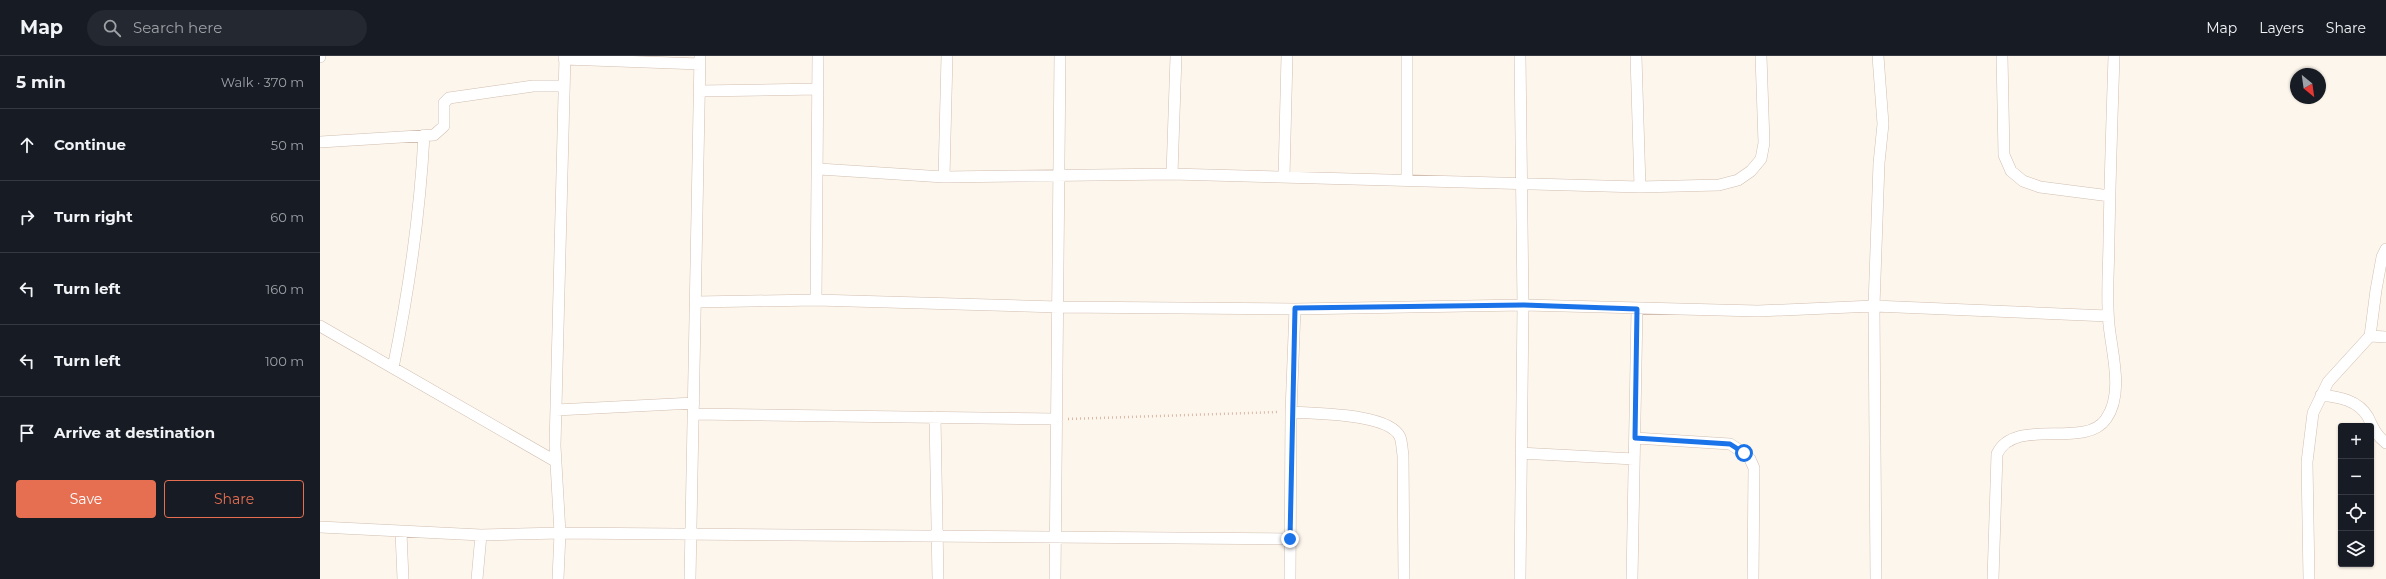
<!DOCTYPE html>
<html lang="en">
<head>
<meta charset="utf-8">
<style>
	:root { --surface:#171b24; --page:#242831; --text:#f1f3f6; --muted:#9ea1a6; --line:#363941; --accent:#e76f51 }
	body { margin:0; font-family:Montserrat,sans-serif; background:var(--page); color:var(--text) }
	.controls { position:absolute; right:12px; bottom:12px; display:grid; overflow:hidden; border-radius:4px; box-shadow:0 1px 3px #0004 }
	.controls button { width:36px; height:36px; display:grid; place-items:center; padding:0; border:0; border-bottom:1px solid var(--line); background:var(--surface); color:var(--text); font:20px sans-serif }
	.compass { position:absolute; left:1970px; top:12px; width:36px; height:36px; border-radius:50%; background:var(--surface); box-shadow:0 1px 3px #0004; rotate:151deg }
	.stop { position:absolute; width:12px; height:12px; margin:-9px; border:3px solid #1a73e8; border-radius:50%; background:#fff }
	.stop.end { background:#1a73e8; border-color:#fff; box-shadow:0 1px 4px #0008 }
	.list { margin:0; padding:0; list-style:none }
	h2 { display:flex; justify-content:space-between; align-items:center; height:52px; margin:0; padding:0 16px; font-size:17px }
	h2 small { font-size:13px; font-weight:400; color:var(--muted) }
	.list li { display:grid; grid-template-columns:26px 1fr auto; gap:12px; align-items:center; box-sizing:border-box; height:72px; padding:0 16px; border-top:1px solid var(--line) }
	.list b { display:block; font-size:15px; white-space:nowrap }
	.list em { font-size:13px; font-style:normal; color:var(--muted) }
	.actions { display:flex; gap:8px; padding:12px 16px }
	.actions a { flex:1; padding:9px 0; border:1px solid var(--accent); border-radius:4px; text-align:center; font-size:14px; color:var(--accent) }
	.actions .main { background:var(--accent); color:#fff }
	.icon { flex:none; width:22px; height:22px; fill:none; stroke:currentColor; stroke-width:2; stroke-linecap:round; stroke-linejoin:round }
	.map { position:relative; flex:none; width:2066px; height:523px; overflow:hidden }
	header { display:flex; align-items:center; gap:24px; box-sizing:border-box; height:56px; padding:0 20px; background:var(--surface); border-bottom:1px solid var(--line) }
	header strong { font-size:19px }
	nav { display:flex; gap:22px; margin-inline-start:auto; font-size:14px }
	.search { width:280px; height:36px; background:var(--page); display:flex; align-items:center; gap:10px; box-sizing:border-box; padding:0 14px; border-radius:22px; color:var(--muted); font-size:15px }
	main { display:flex }
	aside { flex:1; background:var(--surface) }
	.map>svg:first-child { display:block }
	.lines { fill:none; stroke-linecap:round; stroke-linejoin:round }
	.street-casing { stroke:#d1beb0; stroke-width:12 }
	.path { stroke:#d9b8a5; stroke-width:2.5; stroke-dasharray:1 3; stroke-linecap:butt }
	.street { stroke:#fff; stroke-width:11 }
	.route { stroke:#1a73e8; stroke-width:5 }
</style>
</head>
<body>
<header>
<strong>Map</strong>
<div class="search"><svg class="icon" aria-label="search" viewBox="0 0 24 24"><circle cx="10" cy="10" r="6"/><path d="M15 15l6 6"/></svg>Search here</div>
<nav><a>Map</a><a>Layers</a><a>Share</a></nav>
</header>
<main>
<aside>
<h2>5 min<small>Walk · 370 m</small></h2>
<ul class="list">
<li><svg class="icon" aria-label="ahead" viewBox="0 0 24 24"><path d="M12 20V5M6 11l6-6 6 6"/></svg><div><b>Continue</b></div><em>50 m</em></li>
<li><svg class="icon" aria-label="right" viewBox="0 0 24 24"><path d="M7 20v-9h11M14 6l5 5-5 5"/></svg><div><b>Turn right</b></div><em>60 m</em></li>
<li><svg class="icon" aria-label="left" viewBox="0 0 24 24"><path d="M17 20v-9H6M10 6l-5 5 5 5"/></svg><div><b>Turn left</b></div><em>160 m</em></li>
<li><svg class="icon" aria-label="left" viewBox="0 0 24 24"><path d="M17 20v-9H6M10 6l-5 5 5 5"/></svg><div><b>Turn left</b></div><em>100 m</em></li>
<li><svg class="icon" aria-label="arrive" viewBox="0 0 24 24"><path d="M6 21V4h12l-3 4 3 4H6"/></svg><div><b>Arrive at destination</b></div></li>
</ul>
<div class="actions"><a class="main">Save</a><a>Share</a></div>
</aside>
<div class="map">
<svg width="2066" height="523" viewBox="0 0 2066 523">
	<rect width="100%" height="100%" fill="#fdf6ec"/>
	<g class="lines">
		<g class="street-casing">
			<path id="street" d="M244 0V3L380 8
				M1087 0V124
				M1200 0 1203 249 1200 523
				M1316 0 1320 131
				M1682 0 1684 99 1691 115 1703 125 1720 131 1790 140
				M0 1V0
				M379 35 498 33
				M0 86 114 79 124 70V47L129 42 213 30H244
				M499 113 624 121 852 118 1320 131 1399 129 1418 124 1431 115 1441 103 1444 87 1441 0
				M852 118 856 0
				M624 121 627 0
				M964 121 967 0
				M496 244 498 0
				M376 246 496 244 738 251 975 253 1203 249 1438 255 1554 250 1788 260
				M0 270 235 405
				M2050 280 2066 281
				M73 312C89 234 100 158 104 79
				M2001 339C2019 341 2038 344 2048 361 2053 372 2056 379 2066 387
				M236 354 374 347
				M971 356C995 358 1069 357 1080 381 1082 386 1082 394 1083 399L1084 523
				M374 358 737 363
				M615 361 618 523
				M1315 382 1410 388 1424 397 1430 403 1434 412 1433 523
				M1201 397 1314 403
				M0 471 161 479 240 477 970 483
				M81 476 83 523
				M157 523 161 479
				M238 523 240 477 235 390 245 0
				M370 523 380 0
				M735 523 740 0
				M970 523 971 356 975 253
				M1312 523 1317 253
				M1556 523 1554 250 1559 107 1563 68 1558 0
				M1673 523 1677 398C1694 360 1765 394 1786 363 1804 338 1792 298 1789 269 1786 240 1789 210 1789 181 1790 121 1792 60 1794 0
				M1989 523 1987 406 1993 357 2008 326 2050 280 2056 234 2062 201 2066 193"/>
		</g>
		<path class="path" d="M748 363 959 356"/>
		<use href="#street" class="street"/>
	</g>
	<g class="lines">
		<path class="route" d="M970 483 975 252 1203 249 1317 253 1315 382 1410 388 1424 397"/>
	</g>
</svg>
<div class="controls">
<button>+</button>
<button>−</button>
<button><svg class="icon" aria-label="locate" viewBox="0 0 24 24"><circle cx="12" cy="12" r="6"/><path d="M12 2v4M12 18v4M2 12h4M18 12h4"/></svg></button>
<button><svg class="icon" aria-label="layers" viewBox="0 0 24 24"><path d="M12 4l9 5-9 5-9-5zM3 14l9 5 9-5"/></svg></button>
</div>
<svg class="compass" viewBox="-18 -18 36 36"><path d="M0-13l5 13h-10z" fill="#e53935"/><path d="M0 13l5-13h-10z" fill="#9ea1a6"/></svg>
<div class="stop" style="left:1424px;top:397px"></div>
<div class="stop end" style="left:970px;top:483px"></div>
</div>
</main>
</body>
</html>
